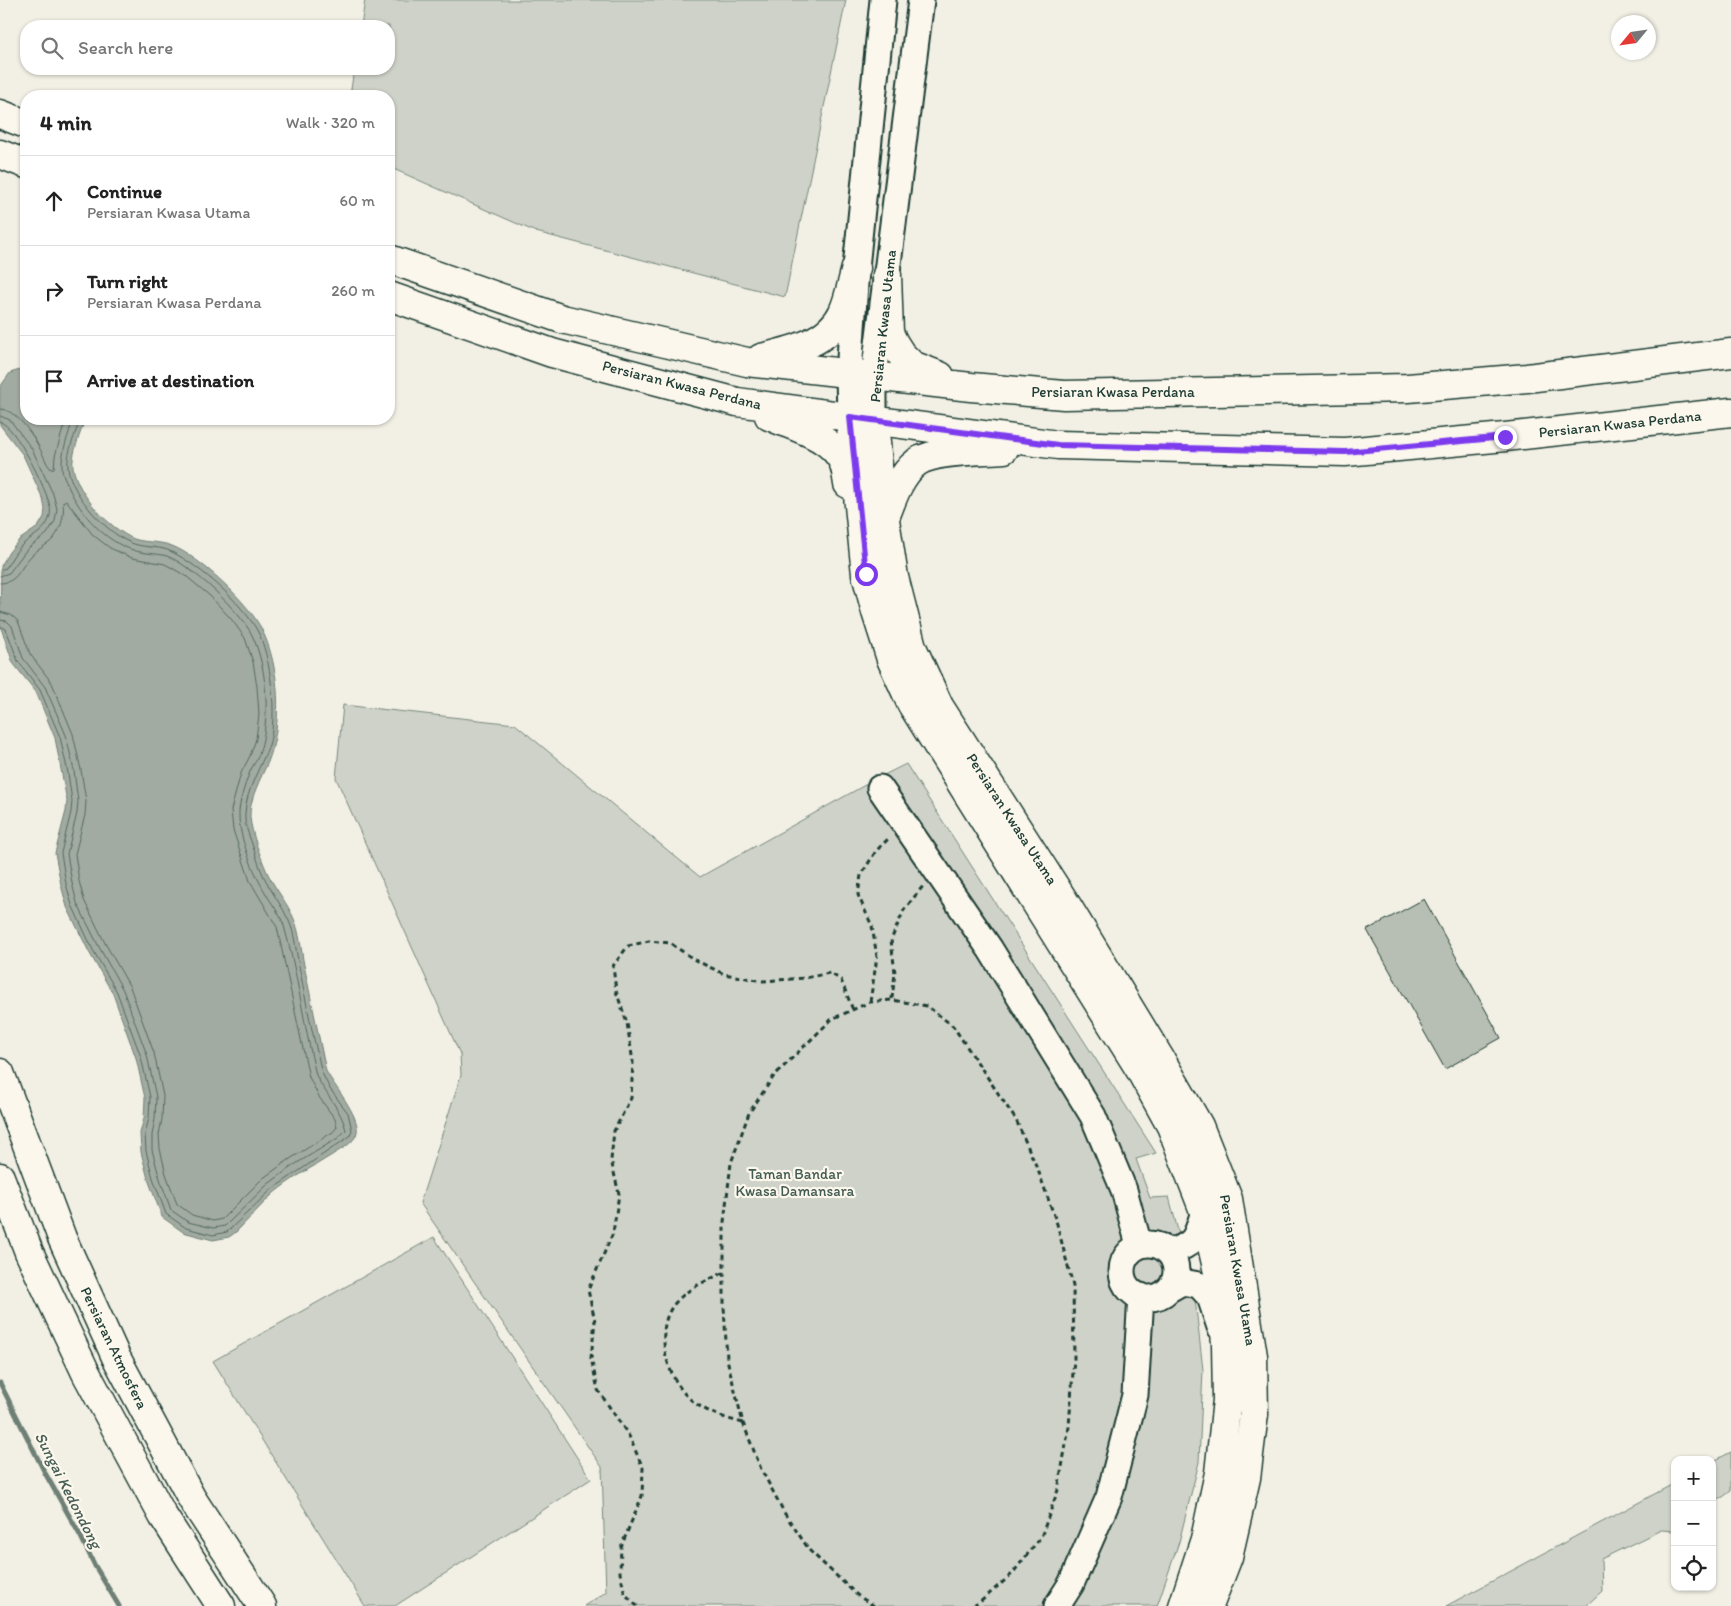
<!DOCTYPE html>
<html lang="en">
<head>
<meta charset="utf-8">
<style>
	:root { --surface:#fff; --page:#f2f2f2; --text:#222; --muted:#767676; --line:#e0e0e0 }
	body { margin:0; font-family:Itim,sans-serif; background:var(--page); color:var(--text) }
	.controls { position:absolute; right:15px; bottom:15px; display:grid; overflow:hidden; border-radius:10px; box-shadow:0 1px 4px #0004 }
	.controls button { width:45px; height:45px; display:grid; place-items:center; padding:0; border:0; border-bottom:1px solid var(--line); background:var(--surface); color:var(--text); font:25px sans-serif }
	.compass { position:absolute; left:1611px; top:15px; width:45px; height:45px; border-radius:50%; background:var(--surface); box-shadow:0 1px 4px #0004; rotate:241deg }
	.stop { position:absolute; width:15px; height:15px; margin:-11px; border:4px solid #7c3aed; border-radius:50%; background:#fff }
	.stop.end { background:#7c3aed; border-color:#fff; box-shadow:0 1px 5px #0008 }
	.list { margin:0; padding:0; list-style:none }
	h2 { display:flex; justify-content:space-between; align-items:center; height:65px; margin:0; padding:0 20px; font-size:21px }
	h2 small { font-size:16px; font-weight:400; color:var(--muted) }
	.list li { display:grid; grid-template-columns:32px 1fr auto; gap:15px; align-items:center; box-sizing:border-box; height:90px; padding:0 20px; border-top:1px solid var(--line) }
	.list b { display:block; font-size:19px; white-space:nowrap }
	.list p { margin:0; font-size:16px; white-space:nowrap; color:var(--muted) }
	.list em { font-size:16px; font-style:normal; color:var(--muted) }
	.icon { flex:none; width:28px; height:28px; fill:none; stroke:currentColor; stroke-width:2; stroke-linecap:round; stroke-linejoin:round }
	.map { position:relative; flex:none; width:1731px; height:1606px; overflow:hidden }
	.search { position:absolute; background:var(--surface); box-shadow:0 1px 4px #0004; left:20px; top:20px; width:375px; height:55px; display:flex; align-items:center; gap:12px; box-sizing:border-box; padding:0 18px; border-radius:20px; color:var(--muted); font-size:19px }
	.panel { position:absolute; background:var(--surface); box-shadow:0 1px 4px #0004; left:20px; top:90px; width:375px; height:335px; border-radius:20px }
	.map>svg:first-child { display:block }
	.green { fill:#cfd2c8; stroke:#77887e }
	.water { fill:#a2aba1; stroke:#6e7f75 }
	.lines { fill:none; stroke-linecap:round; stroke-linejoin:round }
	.shore { stroke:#536960; stroke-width:1 }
	.stream { stroke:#6e7f75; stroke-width:5 }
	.building { fill:#b7beb3; stroke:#1f3d34 }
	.minor-casing { stroke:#1f3d34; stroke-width:29 }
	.major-casing { stroke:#1f3d34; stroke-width:31 }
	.path { stroke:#1f3d34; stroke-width:3; stroke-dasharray:5 4; stroke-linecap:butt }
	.minor { stroke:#fbf7ec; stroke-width:25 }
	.major { stroke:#fbf7ec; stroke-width:28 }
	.route { stroke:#7c3aed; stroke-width:6 }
	.labels { text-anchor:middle; stroke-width:4.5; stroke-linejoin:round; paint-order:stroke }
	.street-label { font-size:15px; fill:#1f3d34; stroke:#fbf7ec }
	.park-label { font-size:15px; fill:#425b52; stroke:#fbf7ec }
	.water-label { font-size:16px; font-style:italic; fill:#465e55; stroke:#fbf7ec }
</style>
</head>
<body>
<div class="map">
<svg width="1731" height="1606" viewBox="0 0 1731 1606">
	<rect width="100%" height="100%" fill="#f2f0e5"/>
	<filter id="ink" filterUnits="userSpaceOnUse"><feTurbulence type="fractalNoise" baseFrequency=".02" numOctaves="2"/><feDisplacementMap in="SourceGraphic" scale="10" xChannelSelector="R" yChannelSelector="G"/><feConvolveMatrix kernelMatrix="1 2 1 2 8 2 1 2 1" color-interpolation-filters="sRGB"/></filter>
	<g filter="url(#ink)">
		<path class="green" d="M365 0H846L785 297 536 232 389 167V96H350L354 69H389V26H361Z
			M343 705 515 724 700 877 874 780 906 764 1156 1153 1136 1159 1150 1198 1169 1197 1194 1290 1203 1370 1199 1462 1179 1542 1157 1606H584L606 1592 602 1467 420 1203 461 1075 460 1054 336 778Z
			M434 1237 591 1479 395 1606H365L213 1361Z
			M1731 1452V1491L1712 1505V1462Z
			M1675 1483V1531L1661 1530 1601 1559 1602 1591 1586 1606H1446Z"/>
		<path class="water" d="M26 368V419H85C81 432 71 455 73 467 77 494 110 529 134 539 146 543 160 541 172 546 199 556 250 604 262 630 280 666 283 725 268 762 261 778 249 799 250 817 251 832 262 862 269 876 276 890 288 904 294 919 300 933 301 950 304 965 311 1000 319 1036 326 1071 334 1086 360 1116 357 1132 355 1143 341 1149 332 1155 313 1167 292 1178 274 1193 261 1205 249 1219 236 1232L229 1237 213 1240 183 1232 162 1217 148 1179 141 1152 140 1133 144 1118 145 1098 136 1058 113 994 89 952 67 907 61 885 55 853 66 811 67 801 55 738 36 692 13 663 0 625 1 566 9 552 19 540 38 527 44 517 45 509 43 499 23 455 0 425V387L10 373Z"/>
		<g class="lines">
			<path class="shore" d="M0 409C16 409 33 435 40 449 44 456 46 464 51 469L54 468 55 456 66 419
				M0 416 10 420 32 449 53 494 57 509 55 521 47 534 27 549 9 573 0 576
				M0 422C15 424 48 492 50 507 51 511 50 516 49 519 44 533 31 536 21 546 15 552 11 560 6 568L0 570
				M0 583C18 583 20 567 31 556 36 550 44 547 50 542 61 532 65 516 63 502L66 500 93 535 110 548 132 558 165 564 186 576 210 596 232 620 245 638 253 662 257 687 259 714 256 739 250 756 241 773 231 810 233 830 250 881 277 927 309 1077 319 1097 335 1119 337 1127 333 1132 290 1159 262 1179 222 1219 213 1221 192 1215 177 1204 166 1174 160 1149 159 1135 162 1119 163 1096 154 1053 130 987 105 943 84 900 79 881 75 854 85 815 86 801 81 770 73 734 52 683 30 654 18 621 11 615 0 612
				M0 620 7 621 12 626 23 658 45 687 66 735 74 771 78 801 77 813 67 854 72 883 77 903 99 947 123 990 147 1055 156 1097 155 1119 152 1135V1150L159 1176 171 1210 188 1222 213 1228 225 1226 267 1185 294 1165 338 1138 346 1130C341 1109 325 1094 316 1075 304 1026 298 975 284 926 281 915 271 903 265 892 254 874 239 837 239 816 238 806 245 784 249 774 251 768 255 763 258 757 271 722 268 669 252 635 241 612 191 565 167 556 156 553 144 554 133 550 104 541 80 513 68 486 66 480 62 474 62 468 61 452 69 434 73 419
				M0 626 6 629 18 661 40 690 60 737 68 773 72 801 71 812 61 853 66 884 72 905 93 950 117 992 141 1057 150 1097 149 1118 145 1134 146 1151 153 1178 166 1214 186 1228 213 1235 227 1232 271 1190 350 1136 352 1130 348 1113 330 1089 322 1073C313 1037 306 1002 299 966 296 952 295 934 289 921 282 905 271 892 264 877 259 867 256 855 252 844 249 835 244 824 245 814 246 789 261 767 269 745 278 718 271 655 257 630 241 602 201 567 172 552 161 546 146 548 134 544 109 536 71 495 68 468 66 452 76 434 80 419"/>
			<path class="stream" d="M0 1383 45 1473 80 1535 95 1566 119 1606"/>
		</g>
		<path class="building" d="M1424 899 1501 1038 1445 1069 1367 930Z"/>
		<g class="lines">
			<g class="minor-casing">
				<path id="minor" d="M850 417 849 374 856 268 883 0
					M874 420V376L921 0
					M880 788 990 949 1093 1116 1124 1190 1139 1245
					M1122 1271a27 27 0 1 1 54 0a27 27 0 1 1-54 0Z
					M1169 1252C1197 1244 1196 1237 1204 1211
					M1168 1290 1182 1282 1199 1285 1210 1297 1220 1327
					M1057 1606 1071 1584 1109 1497 1135 1395 1141 1296"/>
			</g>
			<g class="major-casing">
				<path id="major" d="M0 114 26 124
					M0 154 26 164
					M389 259 562 319 747 362 971 387 1064 395 1408 388 1527 378 1731 353
					M887 275 889 333 894 343 901 354 912 365 940 376
					M389 296 552 353 737 402 1058 445 1345 452 1505 437 1731 412
					M761 358C790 351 829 343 843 312 849 299 852 282 856 268
					M769 416C794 427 833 436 844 464 846 470 847 478 848 484
					M850 417 866 574 876 612 891 659 911 703 1139 1068 1171 1126 1204 1211 1220 1281 1226 1343 1227 1400 1219 1473 1205 1539 1183 1606
					M874 420 880 488 894 577 912 647 939 706 1066 904 1161 1060 1199 1126 1228 1199 1253 1356 1254 1414 1246 1478 1228 1557 1209 1606
					M885 518C892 499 900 475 917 462 935 450 982 451 1004 449
					M0 1073 62 1238 116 1357 192 1499 262 1606
					M0 1177 29 1252 86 1373 163 1516 221 1606"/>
			</g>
			<path class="path" d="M892 999 895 973 891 940 904 910 923 886
				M870 1002 877 957 872 926 858 895 861 875 876 851 890 837
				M723 1273C706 1281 690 1287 677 1301 652 1326 666 1378 690 1399 705 1412 724 1418 743 1423
				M637 1606 625 1594 620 1573 621 1547 642 1496 643 1468 629 1436 598 1390 591 1358 595 1321 588 1290 613 1233 619 1194 611 1160 614 1131 631 1098 633 1062 627 1023 616 991 613 966 628 946 649 941 670 943 695 960 724 974 763 981 805 978 830 973 841 980 853 1010
				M874 1606 857 1595 810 1551 785 1514 761 1469 743 1423 727 1359 724 1307V1222L731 1163 749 1113 774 1076 832 1019 870 1002 892 1000 927 1006 953 1026 1016 1120 1038 1170 1057 1224 1073 1286 1074 1358 1069 1427 1058 1490 1041 1537 1012 1574 980 1602 973 1606"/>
			<use href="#minor" class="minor"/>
			<use href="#major" class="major"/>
		</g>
	</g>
	<g class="lines" filter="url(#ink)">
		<path class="route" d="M866 574 850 417 1058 445 1345 452 1505 437"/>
	</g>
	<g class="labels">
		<g class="street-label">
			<text transform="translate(883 326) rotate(-84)" y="5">Persiaran Kwasa Utama</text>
			<text transform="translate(682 385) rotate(14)" y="5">Persiaran Kwasa Perdana</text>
			<text x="1113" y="397">Persiaran Kwasa Perdana</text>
			<text transform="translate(1620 424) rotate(-6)" y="5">Persiaran Kwasa Perdana</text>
			<text transform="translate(1012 819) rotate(57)" y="5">Persiaran Kwasa Utama</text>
			<text transform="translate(1238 1270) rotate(80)" y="5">Persiaran Kwasa Utama</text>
			<text transform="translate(114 1348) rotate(64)" y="5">Persiaran Atmosfera</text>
		</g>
		<g class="park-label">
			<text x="795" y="1179">Taman Bandar<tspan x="795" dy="17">Kwasa Damansara</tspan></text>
		</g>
		<g class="water-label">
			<text transform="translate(69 1490) rotate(63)" y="6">Sungai Kedondong</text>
		</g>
	</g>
</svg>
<div class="controls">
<button>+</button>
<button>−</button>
<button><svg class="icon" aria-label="locate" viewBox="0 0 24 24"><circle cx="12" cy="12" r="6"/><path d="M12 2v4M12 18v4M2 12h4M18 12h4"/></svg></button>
</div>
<svg class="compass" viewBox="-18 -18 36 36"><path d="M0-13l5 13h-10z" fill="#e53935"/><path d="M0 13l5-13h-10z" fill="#767676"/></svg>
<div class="stop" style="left:866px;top:574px"></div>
<div class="stop end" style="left:1505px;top:437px"></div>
<div class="search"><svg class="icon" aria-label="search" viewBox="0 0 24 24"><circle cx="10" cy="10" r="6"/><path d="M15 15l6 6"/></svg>Search here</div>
<section class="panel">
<h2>4 min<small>Walk · 320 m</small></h2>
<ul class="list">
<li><svg class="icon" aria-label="ahead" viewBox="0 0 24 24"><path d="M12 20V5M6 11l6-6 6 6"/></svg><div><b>Continue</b><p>Persiaran Kwasa Utama</p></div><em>60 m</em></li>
<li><svg class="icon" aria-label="right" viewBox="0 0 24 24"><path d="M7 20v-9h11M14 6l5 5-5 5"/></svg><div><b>Turn right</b><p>Persiaran Kwasa Perdana</p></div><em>260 m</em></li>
<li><svg class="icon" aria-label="arrive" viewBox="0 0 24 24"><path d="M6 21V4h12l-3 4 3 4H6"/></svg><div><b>Arrive at destination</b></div></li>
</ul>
</section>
</div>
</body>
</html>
